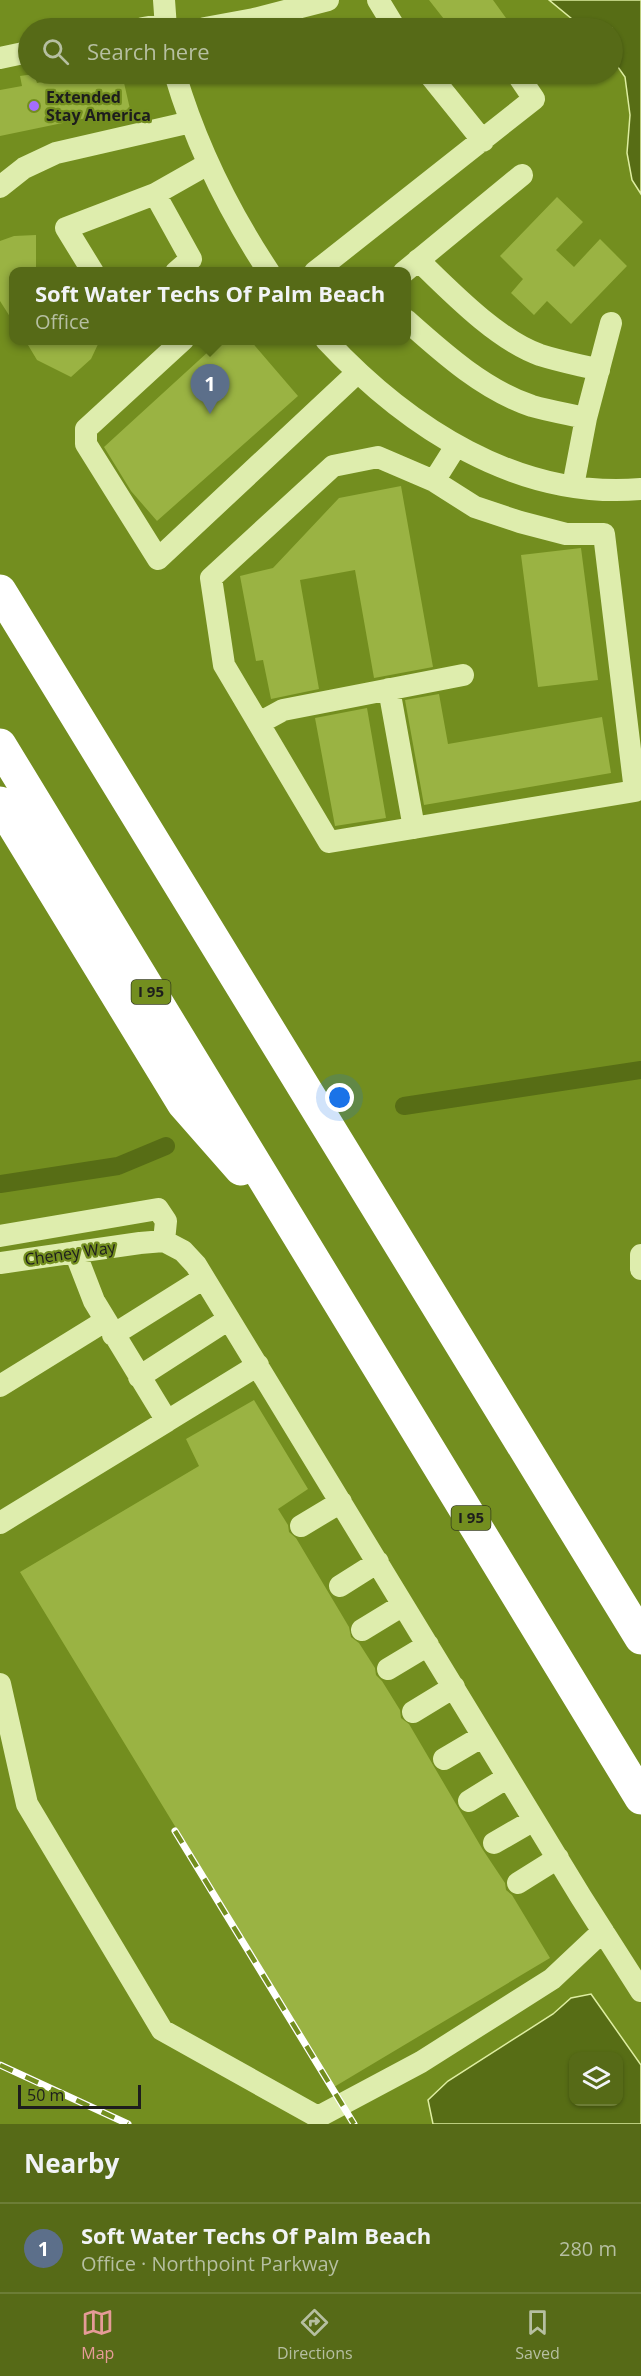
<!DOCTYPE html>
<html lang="en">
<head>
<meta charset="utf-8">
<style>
	:root { --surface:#566a17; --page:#5c6f20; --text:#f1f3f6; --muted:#b6bfa1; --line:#6c7d36; --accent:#e69b98 }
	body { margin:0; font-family:"Open Sans",sans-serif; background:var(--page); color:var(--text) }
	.controls { position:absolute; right:18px; bottom:18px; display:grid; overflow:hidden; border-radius:12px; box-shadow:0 2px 4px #0004 }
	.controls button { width:54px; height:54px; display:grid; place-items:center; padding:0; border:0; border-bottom:2px solid var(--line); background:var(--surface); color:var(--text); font:30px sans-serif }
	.scale { position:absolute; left:18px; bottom:15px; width:123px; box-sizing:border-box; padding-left:6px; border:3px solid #1d1d1d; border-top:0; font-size:16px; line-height:21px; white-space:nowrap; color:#1d1d1d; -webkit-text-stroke:4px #738e1f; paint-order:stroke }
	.you { position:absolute; left:340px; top:1098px; width:21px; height:21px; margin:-15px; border:4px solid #fff; border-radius:50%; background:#1a73e8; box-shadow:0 0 0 9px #1a73e833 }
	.badge { display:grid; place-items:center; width:39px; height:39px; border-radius:50%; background:var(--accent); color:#fff; font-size:20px; font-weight:700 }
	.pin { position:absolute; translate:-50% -50px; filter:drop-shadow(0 2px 3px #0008) }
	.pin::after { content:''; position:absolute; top:32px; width:21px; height:18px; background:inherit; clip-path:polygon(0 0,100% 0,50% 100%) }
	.popup { position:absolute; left:9px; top:267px; width:402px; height:78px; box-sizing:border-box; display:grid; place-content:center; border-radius:12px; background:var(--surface); filter:drop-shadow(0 2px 4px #0005); font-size:20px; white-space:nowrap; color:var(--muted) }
	.popup b { font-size:22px; color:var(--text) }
	.popup::after { content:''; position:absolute; left:50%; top:100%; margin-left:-12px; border:12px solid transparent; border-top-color:var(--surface) }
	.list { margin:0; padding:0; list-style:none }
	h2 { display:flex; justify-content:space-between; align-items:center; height:78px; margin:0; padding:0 24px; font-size:26px }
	h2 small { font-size:20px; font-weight:400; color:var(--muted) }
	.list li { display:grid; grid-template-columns:39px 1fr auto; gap:18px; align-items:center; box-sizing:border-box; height:90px; padding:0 24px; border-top:2px solid var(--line) }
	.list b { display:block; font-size:22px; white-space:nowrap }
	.list p { margin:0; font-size:20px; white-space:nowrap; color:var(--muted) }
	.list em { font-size:20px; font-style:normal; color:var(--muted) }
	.icon { flex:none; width:33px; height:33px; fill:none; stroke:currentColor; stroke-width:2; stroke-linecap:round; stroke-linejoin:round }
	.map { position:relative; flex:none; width:641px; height:2124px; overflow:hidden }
	.search { position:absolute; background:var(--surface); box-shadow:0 2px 4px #0004; left:18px; right:18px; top:18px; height:66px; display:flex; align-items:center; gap:15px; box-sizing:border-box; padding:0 21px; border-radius:33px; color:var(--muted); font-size:22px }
	.sheet { height:168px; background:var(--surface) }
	nav { display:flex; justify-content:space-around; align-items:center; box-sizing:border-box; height:84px; border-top:2px solid var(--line); background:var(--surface); font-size:16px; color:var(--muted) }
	nav a { display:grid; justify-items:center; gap:3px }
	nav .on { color:var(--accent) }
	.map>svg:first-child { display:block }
	.water { fill:#576d15; stroke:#deeea1; stroke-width:1.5; fill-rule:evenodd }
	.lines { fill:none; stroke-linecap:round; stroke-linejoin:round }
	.canal { stroke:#576d15; stroke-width:18 }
	.building { fill:#9ab343 }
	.minor { stroke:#deedad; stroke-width:22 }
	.highway { stroke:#fff; stroke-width:33 }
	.rail-casing { stroke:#fff; stroke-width:7 }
	.rail { stroke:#738e1f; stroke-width:4.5; stroke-dasharray:14; stroke-linecap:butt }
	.poi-dot { fill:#a46dfb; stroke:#738e1f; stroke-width:2 }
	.labels { text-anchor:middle; stroke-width:4.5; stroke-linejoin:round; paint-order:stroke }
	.shield { fill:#738e1f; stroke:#373f1e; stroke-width:1.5 }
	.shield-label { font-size:15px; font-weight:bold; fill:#1d1d1d }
	.poi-label { font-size:16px; font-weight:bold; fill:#1d1d1d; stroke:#738e1f; text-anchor:start }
	.street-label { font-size:16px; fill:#1d1d1d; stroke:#738e1f }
</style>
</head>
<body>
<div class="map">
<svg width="641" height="2124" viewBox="0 0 641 2124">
	<rect width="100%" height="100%" fill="#738e1f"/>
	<path class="water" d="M549 0H641V194L632 180 627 153 630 115 625 77 613 60 612 28H583Z
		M591 1994 641 2065V2124H433L428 2100 448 2081 553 2014 571 1998ZM618 2056V2102H574V2056Z"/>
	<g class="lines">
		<path class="canal" d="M404 1106 641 1070
			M0 1184 118 1166 166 1146"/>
	</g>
	<path class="building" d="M429 0H493L506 18 502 28H451Z
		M34 74 37 83 83 74H122L130 109 0 136V90L22 86 20 76Z
		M557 197 583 222 556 250 574 267 600 239 627 266 571 324 547 301 534 315 511 293 523 279 500 256Z
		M36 235V272H14V323L0 301V241L14 236Z
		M25 340H100L91 359 71 377 37 360Z
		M221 340H250L298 396 157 521 131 491 104 447Z
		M401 486 433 667 374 678 355 570 300 580 319 689 271 699 263 660 256 661 240 576 273 568 339 498Z
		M581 548 598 680 538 687 521 555Z
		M439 694 448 744 602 717 611 773 424 805 405 700Z
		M367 708 386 818 335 826 315 718Z
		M254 1400 308 1489 278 1509 288 1525 289 1532 296 1538 349 1627 351 1637 359 1643 375 1668 376 1675 382 1681 400 1710 401 1718 409 1724 483 1850 505 1883 506 1890 512 1895 550 1958 334 2087 20 1572 199 1466 186 1439Z"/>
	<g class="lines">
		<path class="minor" d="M164 0 166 28
			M378 0 395 28
			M143 28 166 24
			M205 28 254 19 328 0
			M0 58 28 52
			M175 74C196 145 228 210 269 272
			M429 74 483 141
			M0 187 24 168 56 153 191 122
			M155 194 191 259 176 272
			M418 260C450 291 497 340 540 355 559 361 579 365 599 370
			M93 272 66 228 155 194 208 164
			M315 272 534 99 517 74
			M404 272 522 175
			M406 320C443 353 484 390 532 406 549 411 568 414 586 418L611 323
			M183 340 86 429V444L158 559 358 372
			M326 340C407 427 518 500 641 489
			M434 481 475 507 520 522 566 534H604L635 791 329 842 224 665 211 578 333 466 378 457 434 481 456 446
			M573 486 586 418
			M389 689 414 828
			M259 723 283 710 463 675
			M0 1236 158 1209 166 1221 164 1241
			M641 1255V1269
			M0 1263 140 1243 164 1241 183 1251 196 1265 581 1897 641 1991
			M113 1335 204 1278
			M139 1377 229 1319
			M0 1386 105 1321
			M167 1421 258 1365
			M0 1523 167 1421 94 1301 75 1252
			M301 1526 341 1502
			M340 1586 378 1562
			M362 1630 403 1605
			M388 1669 428 1645
			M0 1684 27 1804 162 2030 318 2117 421 2062 552 1979 603 1931
			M413 1712 454 1687
			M444 1759 483 1736
			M469 1801 508 1777
			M494 1843 534 1820
			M518 1883 558 1858"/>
		<path class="highway" d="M0 591 641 1638
			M0 745 641 1798
			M0 803 183 1103 241 1169"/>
		<g class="rail-casing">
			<path id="rail" d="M175 1831 354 2124
				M0 2065 128 2124"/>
		</g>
		<use href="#rail" class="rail"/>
	</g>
	<circle class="poi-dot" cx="34" cy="106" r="6"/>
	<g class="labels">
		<g class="shield">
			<rect x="131.5" y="980" width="39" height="24" rx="4.5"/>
			<rect x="451.5" y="1506" width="39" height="24" rx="4.5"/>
		</g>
		<g class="shield-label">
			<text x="151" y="997">I 95</text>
			<text x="471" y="1523">I 95</text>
		</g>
		<g class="poi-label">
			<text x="46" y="103">Extended<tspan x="46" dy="18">Stay America</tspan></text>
		</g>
		<g class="street-label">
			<text transform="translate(70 1253) rotate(-8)" y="6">Cheney Way</text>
		</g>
	</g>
</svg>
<div class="controls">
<button><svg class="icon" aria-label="layers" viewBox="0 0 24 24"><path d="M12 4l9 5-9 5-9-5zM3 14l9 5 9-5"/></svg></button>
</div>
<div class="scale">50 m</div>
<div class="you"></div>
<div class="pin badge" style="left:210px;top:414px;background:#5c6f8a">1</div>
<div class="popup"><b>Soft Water Techs Of Palm Beach</b>Office</div>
<div class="search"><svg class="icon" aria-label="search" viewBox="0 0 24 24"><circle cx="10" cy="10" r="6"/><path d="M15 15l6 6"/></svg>Search here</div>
</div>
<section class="sheet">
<h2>Nearby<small></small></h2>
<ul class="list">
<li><span class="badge" style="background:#5c6f8a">1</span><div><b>Soft Water Techs Of Palm Beach</b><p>Office · Northpoint Parkway</p></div><em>280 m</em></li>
</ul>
</section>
<nav>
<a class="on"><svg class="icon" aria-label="map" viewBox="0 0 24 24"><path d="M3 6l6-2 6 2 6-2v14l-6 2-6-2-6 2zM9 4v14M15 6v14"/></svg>Map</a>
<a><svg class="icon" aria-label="directions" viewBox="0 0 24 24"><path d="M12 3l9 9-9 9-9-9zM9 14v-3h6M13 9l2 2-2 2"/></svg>Directions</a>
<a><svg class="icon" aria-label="saved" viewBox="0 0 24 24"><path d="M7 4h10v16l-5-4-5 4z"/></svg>Saved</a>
</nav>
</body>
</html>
